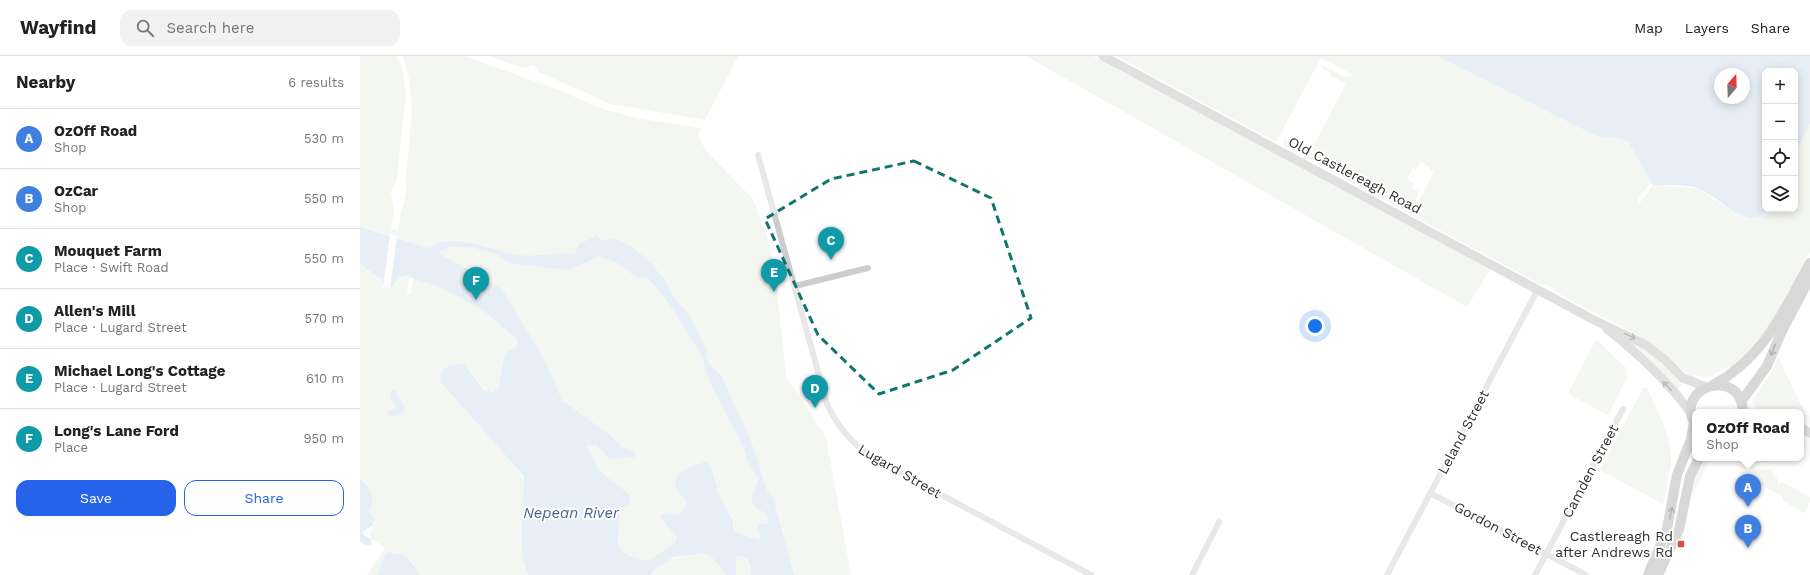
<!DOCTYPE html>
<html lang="en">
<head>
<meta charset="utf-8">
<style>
	:root { --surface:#fff; --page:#f2f2f2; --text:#222; --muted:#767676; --line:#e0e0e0; --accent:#2563eb }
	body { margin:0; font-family:"Work Sans",sans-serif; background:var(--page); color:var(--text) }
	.controls { position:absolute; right:12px; top:12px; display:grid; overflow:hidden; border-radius:8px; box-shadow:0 2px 10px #0003 }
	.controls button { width:36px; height:36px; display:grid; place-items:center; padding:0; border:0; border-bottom:1px solid var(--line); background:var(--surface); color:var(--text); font:20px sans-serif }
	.compass { position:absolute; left:1354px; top:12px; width:36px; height:36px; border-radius:50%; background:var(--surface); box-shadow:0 2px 10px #0003; rotate:19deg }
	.you { position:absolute; left:955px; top:270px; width:14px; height:14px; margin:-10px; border:3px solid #fff; border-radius:50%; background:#1a73e8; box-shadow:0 0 0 6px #1a73e833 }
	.badge { display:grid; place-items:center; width:26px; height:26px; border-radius:50%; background:var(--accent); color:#fff; font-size:13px; font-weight:700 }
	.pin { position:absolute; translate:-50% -33px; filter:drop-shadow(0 1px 2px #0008) }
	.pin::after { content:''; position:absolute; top:21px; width:14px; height:12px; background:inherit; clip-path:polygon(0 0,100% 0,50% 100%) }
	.popup { position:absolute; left:1332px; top:353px; width:112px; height:52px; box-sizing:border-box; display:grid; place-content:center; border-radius:8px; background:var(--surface); filter:drop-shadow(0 1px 3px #0005); font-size:13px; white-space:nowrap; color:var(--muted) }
	.popup b { font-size:15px; color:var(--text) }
	.popup::after { content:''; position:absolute; left:50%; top:100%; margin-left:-8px; border:8px solid transparent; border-top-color:var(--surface) }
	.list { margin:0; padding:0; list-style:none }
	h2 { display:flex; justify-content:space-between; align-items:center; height:52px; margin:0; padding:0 16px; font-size:17px }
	h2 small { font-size:13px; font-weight:400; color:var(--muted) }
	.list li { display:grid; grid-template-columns:26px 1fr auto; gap:12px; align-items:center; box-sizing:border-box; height:60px; padding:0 16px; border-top:1px solid var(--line) }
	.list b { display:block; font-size:15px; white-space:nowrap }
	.list p { margin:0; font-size:13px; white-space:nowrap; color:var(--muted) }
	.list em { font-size:13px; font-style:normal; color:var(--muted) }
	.actions { display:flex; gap:8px; padding:12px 16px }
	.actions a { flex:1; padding:9px 0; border:1px solid var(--accent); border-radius:12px; text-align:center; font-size:14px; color:var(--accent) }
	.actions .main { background:var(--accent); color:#fff }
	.icon { flex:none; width:22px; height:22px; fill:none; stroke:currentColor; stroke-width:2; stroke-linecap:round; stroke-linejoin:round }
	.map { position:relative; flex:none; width:1450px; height:519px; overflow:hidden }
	header { display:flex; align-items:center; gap:24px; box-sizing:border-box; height:56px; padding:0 20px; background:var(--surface); border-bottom:1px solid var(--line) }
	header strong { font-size:19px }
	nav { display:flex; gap:22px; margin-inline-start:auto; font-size:14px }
	.search { width:280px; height:36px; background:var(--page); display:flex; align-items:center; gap:10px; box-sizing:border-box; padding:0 14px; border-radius:12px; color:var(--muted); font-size:15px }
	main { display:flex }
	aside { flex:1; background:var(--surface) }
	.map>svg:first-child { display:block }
	.green { fill:#e4ecdf }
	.water { fill:#cddaeb; fill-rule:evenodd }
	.pier { fill:#fff }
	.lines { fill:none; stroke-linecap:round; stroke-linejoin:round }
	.street { stroke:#cdcdcd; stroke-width:6 }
	.secondary { stroke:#bababa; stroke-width:9 }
	.primary { stroke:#a8a8a8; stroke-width:10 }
	.oneway { stroke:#6e6e6e }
	.oneway2 { stroke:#606060 }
	.marked { fill:none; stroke:#0f766e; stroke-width:3; stroke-dasharray:8 5; stroke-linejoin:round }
	.poi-dot { fill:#dc4d3e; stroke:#fff; stroke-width:1.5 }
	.labels { text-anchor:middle; stroke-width:4; stroke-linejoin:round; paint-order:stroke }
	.street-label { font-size:14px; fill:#303030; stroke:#fff }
	.poi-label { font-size:14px; fill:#303030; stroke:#fff; text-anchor:end }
	.water-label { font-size:15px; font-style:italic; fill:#42648f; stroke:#fff }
</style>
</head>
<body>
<header>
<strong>Wayfind</strong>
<div class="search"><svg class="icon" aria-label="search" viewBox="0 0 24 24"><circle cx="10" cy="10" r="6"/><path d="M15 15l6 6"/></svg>Search here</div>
<nav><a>Map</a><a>Layers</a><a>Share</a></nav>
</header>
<main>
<aside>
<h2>Nearby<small>6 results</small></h2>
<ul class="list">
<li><span class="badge" style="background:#3f7fe0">A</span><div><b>OzOff Road</b><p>Shop</p></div><em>530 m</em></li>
<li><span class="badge" style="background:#3f7fe0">B</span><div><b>OzCar</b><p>Shop</p></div><em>550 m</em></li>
<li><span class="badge" style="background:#0f9aa8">C</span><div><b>Mouquet Farm</b><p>Place · Swift Road</p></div><em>550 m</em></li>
<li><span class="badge" style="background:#0f9aa8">D</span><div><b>Allen's Mill</b><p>Place · Lugard Street</p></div><em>570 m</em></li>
<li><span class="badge" style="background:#0f9aa8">E</span><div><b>Michael Long's Cottage</b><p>Place · Lugard Street</p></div><em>610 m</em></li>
<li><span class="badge" style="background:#0f9aa8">F</span><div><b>Long's Lane Ford</b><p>Place</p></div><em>950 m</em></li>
</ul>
<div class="actions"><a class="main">Save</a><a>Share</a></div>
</aside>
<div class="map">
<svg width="1450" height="519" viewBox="0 0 1450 519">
	<rect width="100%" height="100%" fill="#fff"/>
	<path class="green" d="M0 0H37L42 12 46 37 37 123 31 137 34 155 31 173 38 174 47 131 45 126C49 82 58 43 43 0H104L196 33 243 53 276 62 341 72 338 79 346 95 393 143 405 175 415 213 426 320 466 381 491 519H434L413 441 408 436C402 417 397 398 389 380 381 361 371 343 364 323 361 314 344 311 347 293L329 258 314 242 307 227 242 185 237 179 225 185 215 198C197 195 179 201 160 199 137 198 106 180 82 186 77 187 73 190 68 192L0 171Z
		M128 0H378L345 64 251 48 178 16 177 12 172 9 164 12Z
		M666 0H733L1131 212 1107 251Z
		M756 0H1077L1224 74 1237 80 1260 83 1268 86 1289 122 1290 127 1277 145 1279 148 1293 129 1337 132 1369 153 1406 156 1408 153H1435V99L1450 67V196L1405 278 1395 292 1372 312 1370 310 1346 322 1334 319 1331 321 1307 300 1279 280 1201 239 1188 229 1180 228 1053 160 1060 143 1074 116 1070 113V111L1060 106 1056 113 1053 112 1047 123 1054 127 1052 132 1058 135 1057 142 1049 157 947 102 986 28 970 19 971 17 962 12 964 10 985 21 993 19 961 2 916 86Z
		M924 83 946 95 941 100 923 90Z
		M90 191H109L134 197 147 206 160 209 207 214 239 201 256 206 277 222 286 221 295 230 311 251 341 299 349 325 384 393 389 410 399 423C391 439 385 450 406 457L409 467H401V483L398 484 376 476 371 460 360 442 355 424 344 406 321 416 316 430 327 447C323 457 315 464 305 457L301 462 317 482 315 487 287 505 279 504 262 495 258 487 260 454 269 438 240 415 226 389H237L249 403 273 402 275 396 261 390 250 379 202 344 187 308 170 281 78 197Z
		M0 208 22 224V229L38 222 49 221 47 238H51L53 222 76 230 121 253 157 283 158 287 156 291 145 297 139 330 133 336 125 334 112 318 165 427C162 448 157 501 169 519H60L52 505 20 516 18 519H7L25 492 12 483 10 478 16 462 8 457 9 429 0 423Z
		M1269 281 1290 295 1323 325 1317 335 1266 286Z
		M1236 283 1266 312 1267 321 1248 359 1208 338Z
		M1418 301 1446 359 1448 361 1441 362V356H1401L1393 348 1394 342 1413 314Z
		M1283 332H1287C1297 352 1313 386 1311 408 1310 416 1307 423 1306 430 1305 437 1305 441 1303 448L1240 414Z
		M1344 402H1351L1332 439 1335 416Z
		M1371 402H1429L1428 404 1382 408Z
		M1361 406 1378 416 1412 413V418L1417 422 1418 428 1422 426 1450 441V445L1444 457 1422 444 1423 441Z
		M343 498 351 500 366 519H291C302 500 323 501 343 498Z
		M379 500 386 503 390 510 391 519H376V501Z"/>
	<path class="water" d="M1077 0H1450V67L1435 99V15H1405V153H1408C1392 181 1355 137 1337 132 1324 128 1307 130 1293 129L1290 127 1289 122 1268 86 1260 83 1237 80 1224 74ZM1360 18H1384V42H1360Z
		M0 171 68 192C73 190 77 187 82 186 105 180 137 197 160 199 179 201 197 195 215 198L219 188 237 179 242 185 254 182 274 192 292 208 307 227 314 242 329 258 347 293C344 311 361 314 364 324 371 343 381 361 389 380 397 398 401 417 408 436L413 441 434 519H391L390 510 387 503 379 500 376 501V519H366L351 500 343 498 314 501 294 514 291 519H169C158 503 162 463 163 444 163 435 165 428 163 419L80 325 82 314 91 309 104 308 124 334 133 336 139 330 145 297 156 291 158 287 157 283 121 253 76 230 46 220 38 222 33 230 22 229V224L0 208ZM90 191H109L134 197 147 206 160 209 207 214 239 201 256 206 277 222 286 221 295 230 311 251 341 299 349 325 384 393 389 410 399 423C391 439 385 450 406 457L409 467 397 468 401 483 398 484 376 476 373 471V465L360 441 350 408 344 406C334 410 311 415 316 431 318 436 324 442 327 447 318 467 314 456 302 458L301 462 317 482 315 487 287 505 270 500 262 495 258 487 260 454 261 451H267L271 444 269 438 240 415 226 389H237L249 403 274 402 275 396 261 390 250 379 202 344 187 308 142 233 78 197Z
		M31 334H35L44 349V356L41 359 31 360 26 356 37 351 30 341Z
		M0 423C12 431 16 443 8 457L16 462 12 470 2 476 5 480 12 483 11 490 5 489 0 485Z
		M28 497C47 497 51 504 60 519H18C22 511 19 503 28 497Z"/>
	<path class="pier" d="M30 178 37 180 30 232 23 231Z"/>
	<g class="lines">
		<path class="street" d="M398 99 467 348C477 370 490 385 509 400L731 519
			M435 230 508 212
			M1070 437 1226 519
			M832 519 859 466
			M1027 519 1178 233
			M1175 519 1263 353"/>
		<path class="secondary" d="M743 0 1234 264 1286 289 1305 304 1323 322 1346 331
			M1247 273C1276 296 1311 328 1332 359
			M1441 372 1450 377"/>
		<path class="primary" d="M1353 329C1405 301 1423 255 1450 207
			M1381 346 1407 310 1422 275 1450 222
			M1335 368C1313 331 1381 309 1383 356
			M1288 519 1307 473 1317 419 1331 383 1334 366
			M1298 519 1319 474 1330 420 1339 402"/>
	</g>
	<defs><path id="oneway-shaft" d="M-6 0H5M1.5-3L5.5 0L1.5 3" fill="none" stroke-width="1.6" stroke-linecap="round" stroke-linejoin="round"/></defs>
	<g class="oneway">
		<use href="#oneway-shaft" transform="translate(1270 280) rotate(26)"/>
		<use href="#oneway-shaft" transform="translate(1307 330) rotate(-134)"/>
	</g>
	<g class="oneway2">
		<use href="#oneway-shaft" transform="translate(1413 294) rotate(111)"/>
		<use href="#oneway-shaft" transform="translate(1311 457) rotate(-78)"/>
	</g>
	<path d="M0 0H1450V519H0ZM554 105 631 142 671 262 593 314 519 338 458 279 405 163 471 123Z" fill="#fff" fill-opacity=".55" fill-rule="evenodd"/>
	<path class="marked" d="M554 105 631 142 671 262 593 314 519 338 458 279 405 163 471 123Z"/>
	<rect class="poi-dot" x="1317" y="484" width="8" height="8" rx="2"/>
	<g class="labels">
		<g class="street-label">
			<text transform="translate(995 119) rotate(28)" y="5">Old Castlereagh Road</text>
			<text transform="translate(1103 376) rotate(-62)" y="5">Leland Street</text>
			<text transform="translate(540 415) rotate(30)" y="5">Lugard Street</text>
			<text transform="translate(1230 415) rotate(-62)" y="5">Camden Street</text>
			<text transform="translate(1138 472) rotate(28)" y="5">Gordon Street</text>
		</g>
		<g class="poi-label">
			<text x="1313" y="485">Castlereagh Rd<tspan x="1313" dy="16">after Andrews Rd</tspan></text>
		</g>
		<g class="water-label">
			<text x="211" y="462">Nepean River</text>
		</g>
	</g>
</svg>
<div class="controls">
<button>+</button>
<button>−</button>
<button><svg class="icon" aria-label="locate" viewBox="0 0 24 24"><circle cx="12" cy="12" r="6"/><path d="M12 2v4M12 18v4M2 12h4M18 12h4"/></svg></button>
<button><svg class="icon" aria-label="layers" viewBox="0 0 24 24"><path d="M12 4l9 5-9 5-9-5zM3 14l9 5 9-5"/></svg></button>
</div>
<svg class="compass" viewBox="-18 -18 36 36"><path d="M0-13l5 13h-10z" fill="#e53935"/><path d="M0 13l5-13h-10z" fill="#767676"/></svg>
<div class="you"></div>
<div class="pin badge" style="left:1388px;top:451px;background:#3f7fe0">A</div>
<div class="popup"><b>OzOff Road</b>Shop</div>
<div class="pin badge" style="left:1388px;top:492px;background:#3f7fe0">B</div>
<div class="pin badge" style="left:471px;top:204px;background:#0f9aa8">C</div>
<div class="pin badge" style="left:455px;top:352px;background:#0f9aa8">D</div>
<div class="pin badge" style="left:414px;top:236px;background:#0f9aa8">E</div>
<div class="pin badge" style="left:116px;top:244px;background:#0f9aa8">F</div>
</div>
</main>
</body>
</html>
